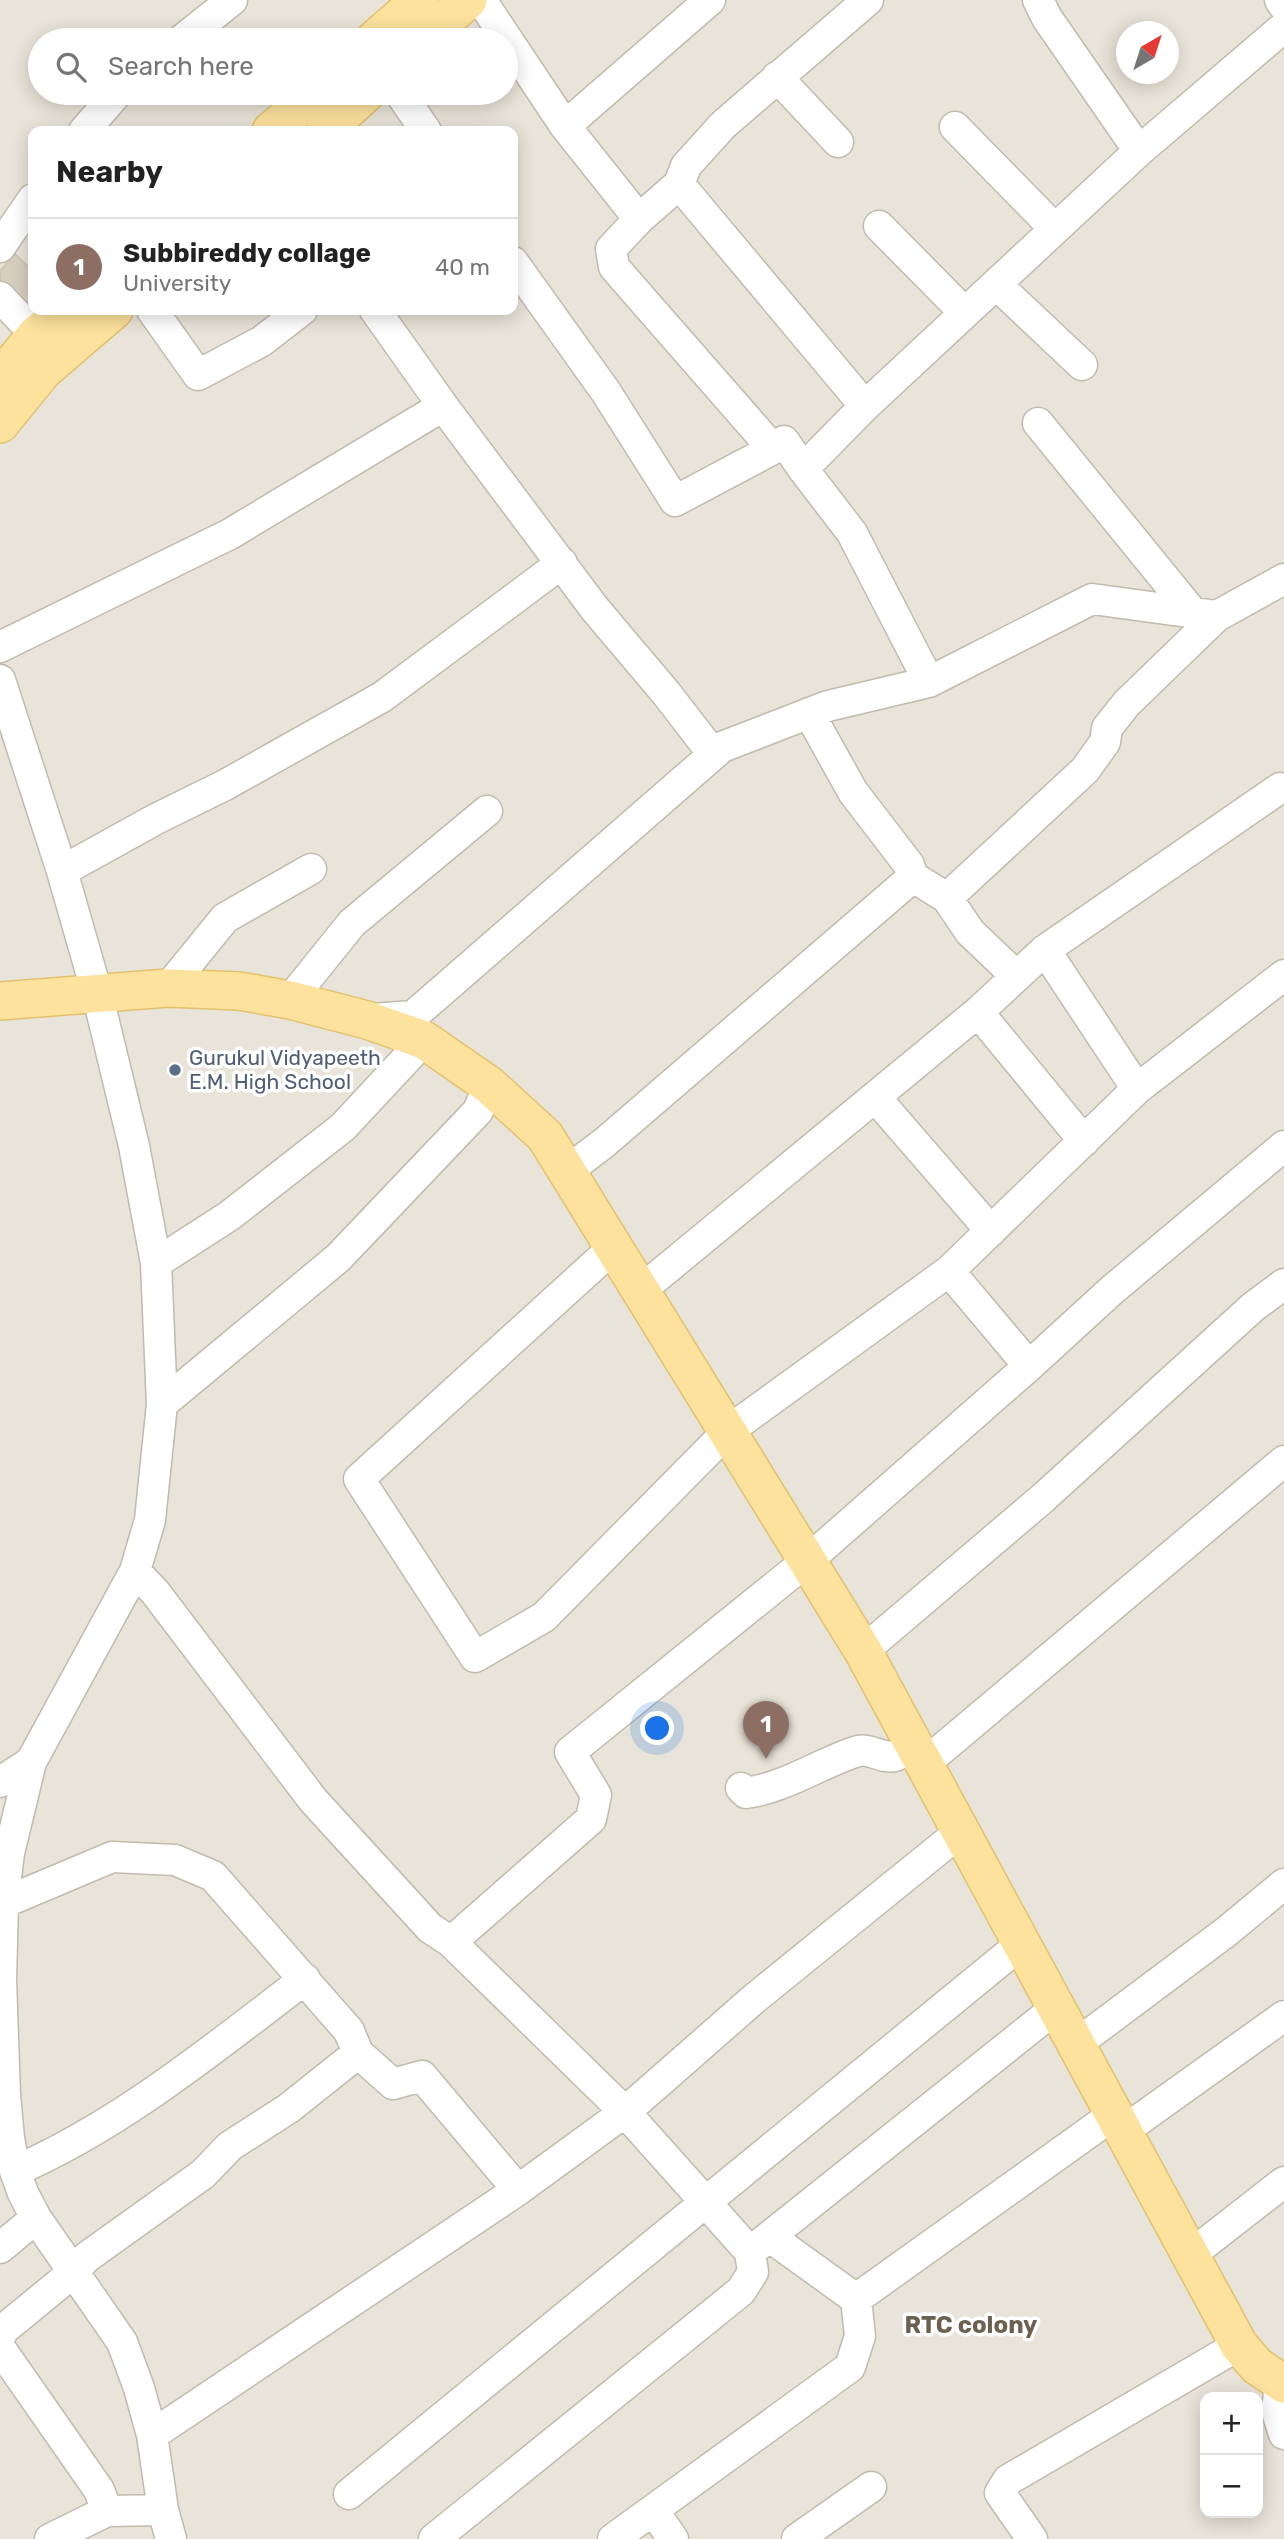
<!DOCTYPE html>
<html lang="en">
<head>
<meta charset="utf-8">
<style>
	:root { --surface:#fff; --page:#f2f2f2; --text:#222; --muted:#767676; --line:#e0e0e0; --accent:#f54422 }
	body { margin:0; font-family:Rubik,sans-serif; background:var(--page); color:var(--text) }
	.controls { position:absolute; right:21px; bottom:21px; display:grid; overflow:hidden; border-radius:14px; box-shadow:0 4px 18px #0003 }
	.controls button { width:63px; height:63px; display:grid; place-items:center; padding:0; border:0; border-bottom:2px solid var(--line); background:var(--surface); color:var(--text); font:35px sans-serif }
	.compass { position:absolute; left:1116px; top:21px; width:63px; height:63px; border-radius:50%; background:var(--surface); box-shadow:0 4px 18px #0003; rotate:39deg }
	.you { position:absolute; left:658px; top:1729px; width:24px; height:24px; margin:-18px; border:5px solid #fff; border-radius:50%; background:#1a73e8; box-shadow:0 0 0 10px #1a73e833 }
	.badge { display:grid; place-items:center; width:46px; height:46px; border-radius:50%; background:var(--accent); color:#fff; font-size:23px; font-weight:700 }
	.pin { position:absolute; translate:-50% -58px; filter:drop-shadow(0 2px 4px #0008) }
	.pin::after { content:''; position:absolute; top:37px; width:24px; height:21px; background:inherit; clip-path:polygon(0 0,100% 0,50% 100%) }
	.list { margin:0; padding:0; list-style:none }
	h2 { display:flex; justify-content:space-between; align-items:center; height:91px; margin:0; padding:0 28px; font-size:30px }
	h2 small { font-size:23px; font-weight:400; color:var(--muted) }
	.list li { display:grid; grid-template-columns:46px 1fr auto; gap:21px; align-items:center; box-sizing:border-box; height:98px; padding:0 28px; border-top:2px solid var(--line) }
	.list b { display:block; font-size:26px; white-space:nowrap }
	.list p { margin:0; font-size:23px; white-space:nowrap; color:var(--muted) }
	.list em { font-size:23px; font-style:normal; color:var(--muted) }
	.icon { flex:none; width:38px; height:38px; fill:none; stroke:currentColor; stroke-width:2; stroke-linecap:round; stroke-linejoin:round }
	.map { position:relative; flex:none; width:1284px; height:2539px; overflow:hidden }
	.search { position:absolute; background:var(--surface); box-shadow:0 4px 18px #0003; left:28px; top:28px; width:490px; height:77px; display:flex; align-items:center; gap:18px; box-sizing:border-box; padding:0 24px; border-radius:38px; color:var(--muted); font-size:26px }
	.panel { position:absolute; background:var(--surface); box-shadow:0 4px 18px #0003; left:28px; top:126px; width:490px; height:189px; border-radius:14px }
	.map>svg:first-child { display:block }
	.residential { fill:#e9e4d9; fill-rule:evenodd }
	.shadow { fill:#0003 }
	.building { fill:#d7cec0; stroke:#d1c6b4; stroke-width:2 }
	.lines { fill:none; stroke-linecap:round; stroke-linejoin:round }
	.minor-casing { stroke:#c1baad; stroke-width:33 }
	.major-casing { stroke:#e2c06c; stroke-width:40 }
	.minor { stroke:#fff; stroke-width:30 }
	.major { stroke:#fce29d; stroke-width:37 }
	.service-dot { fill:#5c6f8a; stroke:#fff; stroke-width:2.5 }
	.labels { text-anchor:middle; stroke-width:7; stroke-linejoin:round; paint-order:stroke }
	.service-label { font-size:21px; fill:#4e5e75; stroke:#fff; text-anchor:start }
	.quarter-label { font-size:24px; font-weight:bold; fill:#6c6150; stroke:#fff }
</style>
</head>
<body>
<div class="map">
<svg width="1284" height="2539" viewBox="0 0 1284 2539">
	<rect width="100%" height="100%" fill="#f5f2eb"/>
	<path class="residential" d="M0 0H1284V2539H0ZM1126 32H1168V74H1126ZM40 40H506V93H40ZM33 131H513V310H33ZM1205 2397H1258V2513H1205Z"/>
	<path class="shadow" d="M16 256 33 270 31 309 0 273Z"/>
	<path class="building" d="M15 254 33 271V296L23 307 0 285V271Z"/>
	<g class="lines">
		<g class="minor-casing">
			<path id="minor" d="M481 0 565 126 710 0
				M1280 0 1284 6
				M182 40 232 0
				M777 77 838 142
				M400 93 426 131
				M565 126 639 219 679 184 865 406 1139 151 1047 18 1038 0
				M955 127 1055 229
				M84 131 117 93
				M1139 151 1284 27
				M679 184 686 166 723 125 868 0
				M639 219 611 249 614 267 773 449
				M879 226 965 313
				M0 247 33 199
				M513 262 606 392 675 501 773 449 784 441 803 469 865 406
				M996 284 1082 365
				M0 297 36 335
				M152 310 198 375 262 341 302 310
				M375 310 443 406 595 609 666 693 713 754
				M1038 423 1192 612
				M803 469 852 533 929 682
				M0 647 230 534 443 406
				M0 680 62 871 97 993 134 1146 156 1263 162 1404 150 1520 135 1571 31 1762 9 1853 3 1903 1 1979 5 2095 9 2138 15 2171 23 2193 36 2218 122 2342 139 2388 152 2435 163 2510 171 2539
				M809 713 853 792 909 865 913 877 947 898 970 932 1015 975
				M62 871 156 819 225 785 382 697 562 563
				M947 898 1085 770 1105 742 1107 728 1127 703 1217 616
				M1045 950 1137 1089
				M168 988 225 918 311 869
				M290 1000 352 923 487 811
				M978 1012 1084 1141
				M373 1019 413 1016 722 747 828 706 929 682 1092 599 1217 616 1284 579
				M875 1097 991 1231
				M567 1171 604 1143 913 877
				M614 1247 359 1479 475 1657 544 1617 728 1431 949 1271 1137 1089 1284 975
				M156 1263 229 1216 343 1127 424 1040
				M949 1271 1029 1366
				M641 1290 978 1012 1045 950 1280 788
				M162 1404 338 1258 478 1111 489 1085
				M135 1571 155 1592 313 1800 430 1928 451 1942 625 2112 750 2252
				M863 1651 1043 1498 1253 1307 1284 1284
				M924 1764 1284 1461
				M0 1782 31 1762
				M741 1788 746 1793C787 1787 820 1763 858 1751 870 1748 882 1759 895 1756 901 1754 908 1748 913 1744
				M3 1903 112 1857 175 1860 213 1876 349 2031 358 2053 393 2084 422 2076 518 2190
				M451 1942 591 1819 596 1795 570 1752 808 1560 1029 1366 1112 1290 1284 1146
				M1075 2045 1226 1932 1284 1884
				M1122 2132 1284 2016
				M15 2171C121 2125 214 2048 305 1979
				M0 2248 36 2218
				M1189 2256 1284 2182
				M856 2299 1113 2115
				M0 2337 3 2330 70 2275 87 2257 203 2174 230 2146 289 2108 358 2053
				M0 2348 99 2490 107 2511
				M1280 2383 1277 2412 1284 2434
				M152 2435 518 2190 625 2112 755 1998 960 1832
				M349 2494 1021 1944
				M653 2510 673 2539
				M50 2539 107 2511 163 2510
				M434 2539 741 2291 753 2272 750 2252 1056 2008
				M613 2539 850 2367 860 2336 856 2299 770 2237
				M797 2539 871 2487
				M1032 2539 1000 2493 1008 2480 1239 2345"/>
		</g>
		<g class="major-casing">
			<path id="major" d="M374 40 420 0
				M422 40 468 0
				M271 131 316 93
				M325 131 366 93
				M0 378 36 335 66 310
				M0 424 43 371 114 310
				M0 1001 168 988 239 991 290 1000 367 1020 424 1040 489 1085 545 1136 863 1651 1239 2345 1257 2366 1284 2384"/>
		</g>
		<use href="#minor" class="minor"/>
		<use href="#major" class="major"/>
	</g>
	<circle class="service-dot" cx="175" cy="1070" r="7"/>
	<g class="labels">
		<g class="service-label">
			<text x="189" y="1065">Gurukul Vidyapeeth<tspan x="189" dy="24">E.M. High School</tspan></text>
		</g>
		<g class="quarter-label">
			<text x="971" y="2333">RTC colony</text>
		</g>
	</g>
</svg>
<div class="controls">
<button>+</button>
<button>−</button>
</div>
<svg class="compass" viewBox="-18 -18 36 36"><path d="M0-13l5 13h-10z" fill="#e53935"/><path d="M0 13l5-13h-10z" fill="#767676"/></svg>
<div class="you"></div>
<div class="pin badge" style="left:766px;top:1759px;background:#8d6e63">1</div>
<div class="search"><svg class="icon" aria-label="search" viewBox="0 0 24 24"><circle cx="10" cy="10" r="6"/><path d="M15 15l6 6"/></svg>Search here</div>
<section class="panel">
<h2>Nearby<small></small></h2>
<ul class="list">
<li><span class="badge" style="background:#8d6e63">1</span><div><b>Subbireddy collage</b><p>University</p></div><em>40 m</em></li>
</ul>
</section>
</div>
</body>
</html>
